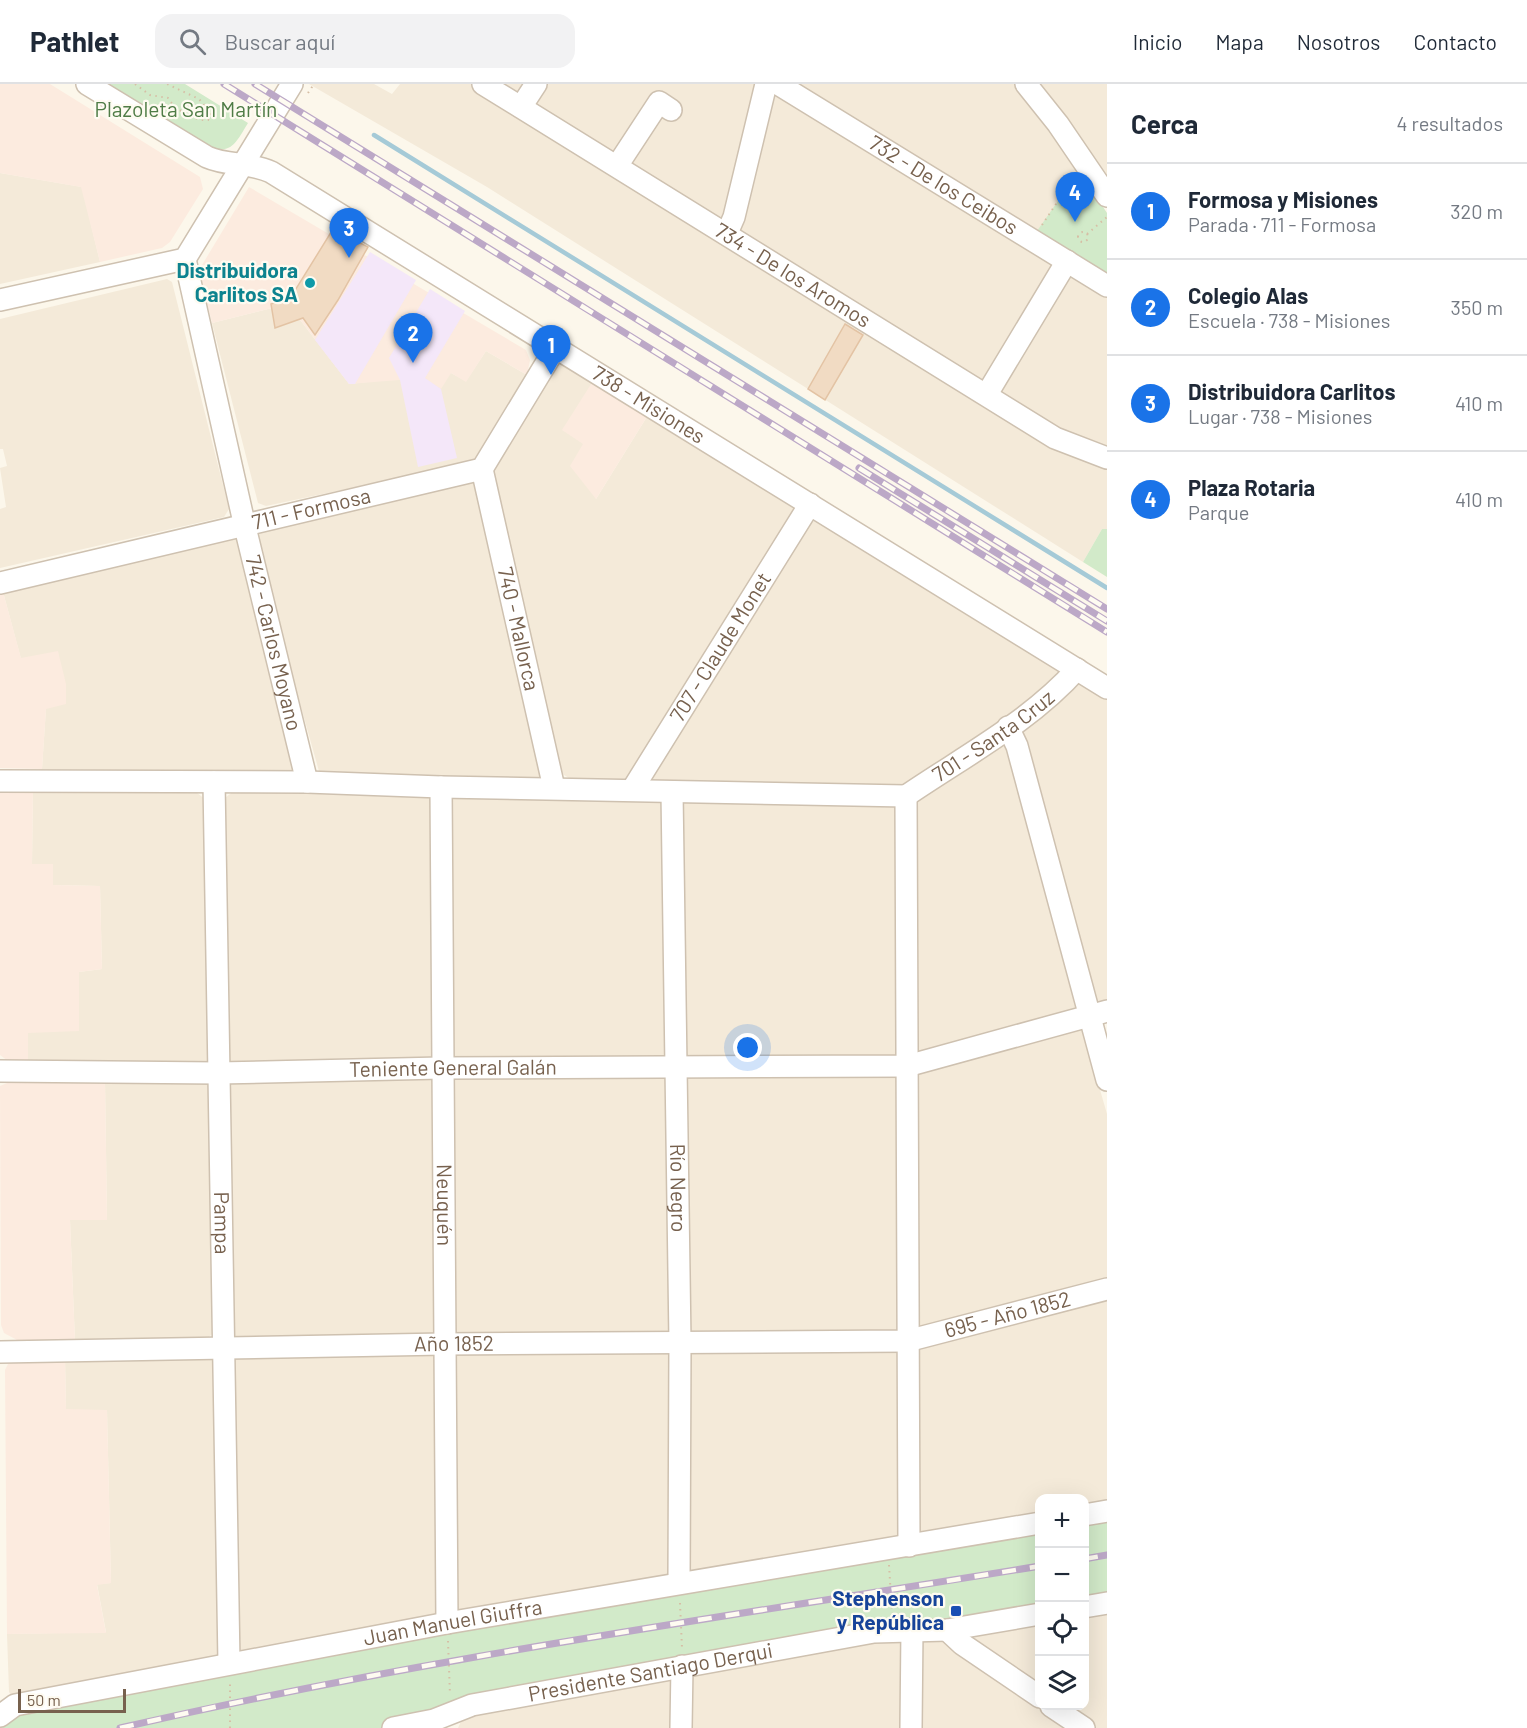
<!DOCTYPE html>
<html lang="es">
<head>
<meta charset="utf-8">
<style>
	:root { --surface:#fff; --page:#f2f2f3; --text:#1f2937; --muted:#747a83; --line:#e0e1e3; --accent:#1a73e8 }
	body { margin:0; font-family:Barlow,sans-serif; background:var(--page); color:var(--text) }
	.controls { position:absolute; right:18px; bottom:18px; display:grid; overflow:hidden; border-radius:12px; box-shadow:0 6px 24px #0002 }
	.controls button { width:54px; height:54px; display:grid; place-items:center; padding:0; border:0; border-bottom:2px solid var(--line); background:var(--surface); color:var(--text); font:30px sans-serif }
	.scale { position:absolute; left:18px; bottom:15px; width:108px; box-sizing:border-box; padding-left:6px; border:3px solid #77614e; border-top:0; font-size:16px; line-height:21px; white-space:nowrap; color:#77614e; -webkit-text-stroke:4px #fefbf1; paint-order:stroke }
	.you { position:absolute; left:748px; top:964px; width:21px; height:21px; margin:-15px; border:4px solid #fff; border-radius:50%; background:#1a73e8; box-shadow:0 0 0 9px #1a73e833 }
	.badge { display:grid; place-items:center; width:39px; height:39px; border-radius:50%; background:var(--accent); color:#fff; font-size:20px; font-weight:700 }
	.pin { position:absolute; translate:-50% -50px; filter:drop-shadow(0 2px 3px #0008) }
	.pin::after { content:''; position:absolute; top:32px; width:21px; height:18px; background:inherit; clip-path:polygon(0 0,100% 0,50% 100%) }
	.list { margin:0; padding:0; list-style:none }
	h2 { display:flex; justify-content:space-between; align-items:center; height:78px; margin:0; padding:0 24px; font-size:26px }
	h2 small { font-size:20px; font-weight:400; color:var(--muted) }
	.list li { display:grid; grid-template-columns:39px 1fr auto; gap:18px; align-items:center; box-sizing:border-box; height:96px; padding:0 24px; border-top:2px solid var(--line) }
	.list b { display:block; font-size:22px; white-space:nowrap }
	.list p { margin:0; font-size:20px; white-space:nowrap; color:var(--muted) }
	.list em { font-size:20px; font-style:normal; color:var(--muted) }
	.icon { flex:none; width:33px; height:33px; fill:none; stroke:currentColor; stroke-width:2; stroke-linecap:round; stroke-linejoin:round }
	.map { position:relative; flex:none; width:1107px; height:1644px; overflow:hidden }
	header { display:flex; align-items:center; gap:36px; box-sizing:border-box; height:84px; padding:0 30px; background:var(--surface); border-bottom:2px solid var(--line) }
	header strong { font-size:28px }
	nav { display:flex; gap:33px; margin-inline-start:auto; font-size:21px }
	.search { width:420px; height:54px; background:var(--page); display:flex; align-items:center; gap:15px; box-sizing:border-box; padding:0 21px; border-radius:18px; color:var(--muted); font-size:22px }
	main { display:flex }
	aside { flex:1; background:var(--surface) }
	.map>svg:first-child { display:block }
	.residential { fill:#f4ead9 }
	.commercial { fill:#fcebdf }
	.education { fill:#f4e7f9 }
	.green { fill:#d2eac9 }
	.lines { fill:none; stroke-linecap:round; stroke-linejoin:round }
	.stream { stroke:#a5cad7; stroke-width:4.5 }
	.building { fill:#f1dbc3; stroke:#e3c3a4; stroke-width:1.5 }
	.minor-casing { stroke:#cec1b0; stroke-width:24 }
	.path { stroke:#d6bea5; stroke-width:2; stroke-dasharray:1.5 4.5; stroke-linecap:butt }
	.minor { stroke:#fff; stroke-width:21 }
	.rail-casing { stroke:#bca8c7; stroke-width:7 }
	.rail { stroke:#fefbf1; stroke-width:4.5; stroke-dasharray:14; stroke-linecap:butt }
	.culture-dot { fill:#0f9aa8; stroke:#fefbf1; stroke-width:2 }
	.transit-dot { fill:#1a4fb4; stroke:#fefbf1; stroke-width:2 }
	.labels { text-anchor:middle; stroke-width:4.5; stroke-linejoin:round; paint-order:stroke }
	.park-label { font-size:21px; fill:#4f7c46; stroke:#fefbf1 }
	.street-label { font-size:21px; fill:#77614e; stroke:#fefbf1 }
	.culture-label { font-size:21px; font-weight:bold; fill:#0d838f; stroke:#fefbf1; text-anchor:end }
	.transit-label { font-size:21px; font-weight:bold; fill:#164399; stroke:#fefbf1; text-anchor:end }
</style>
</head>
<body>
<header>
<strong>Pathlet</strong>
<div class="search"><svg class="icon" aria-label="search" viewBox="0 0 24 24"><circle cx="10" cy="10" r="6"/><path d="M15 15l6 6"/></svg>Buscar aquí</div>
<nav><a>Inicio</a><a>Mapa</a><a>Nosotros</a><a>Contacto</a></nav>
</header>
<main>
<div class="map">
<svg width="1107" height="1644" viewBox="0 0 1107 1644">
	<rect width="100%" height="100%" fill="#fcf7eb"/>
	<path class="residential" d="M309 0H374L392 10 400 0H475L735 158 771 0H1016L1060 50 1107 130V445H1102L1083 478 487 103Z
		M498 0H760L725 136H717Z
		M1033 0H1107V101Z
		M0 89 82 103 100 178 0 200Z
		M167 195 172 198 229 425 224 433 0 484V425L6 423 0 384 7 382 3 365H0V235Z
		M288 220 349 300 451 289 466 297 486 267 527 291 478 373 469 379 266 422 258 419 212 239Z
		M560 278 593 297 584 360 596 415 648 331 794 420 796 426 632 694 622 698 572 696 561 689 493 389V382L555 279Z
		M474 393 552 712H634L815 432 1107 611V918L1077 926 1107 1030V1424L1085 1428 1084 1414H1040L1039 1435 238 1571 221 717 234 707 324 705 255 459 257 446Z
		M238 453 296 686 291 689 42 685 46 624 21 575 3 508Z
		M33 703 196 708 206 716 211 974 208 979 28 981V949L79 888 102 885 100 802 53 801 32 780Z
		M205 994 211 1000 216 1247 205 1256 75 1257 70 1136 107 1135 105 997Z
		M65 1274H215L220 1572 14 1615 9 1608 7 1550 106 1548 97 1500 111 1499 107 1326H66Z
		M1107 1526V1644H458L464 1631 882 1551 1039 1538 1040 1622H1084L1085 1530Z"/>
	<path class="commercial" d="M0 0H50L200 93 203 105 170 158 162 164 100 178 81 103 0 89Z
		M249 103 526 266 530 276 527 291 486 267 466 298 451 289 441 305 424 294 349 300 288 220 212 239 199 186Z
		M593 297 648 331 596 415 570 382 583 360 562 346Z
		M0 508H3L21 574 58 567 66 600V620L46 625 42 685 0 684Z
		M33 703 32 780H53V801L100 802 102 885 79 888V947L28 949V981L8 977 0 971V706Z
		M12 997H105L107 1136H70L75 1257H19L4 1249 1 1241 0 1002Z
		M65 1274 66 1325 107 1326 111 1499 97 1501 106 1549 7 1550 5 1286 10 1276Z"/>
	<path class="education" d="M370 168 416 196 355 300H349L315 256Z
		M430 205 465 227 425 294 441 305 457 374 418 383 400 296 389 274Z"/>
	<path class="green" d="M102 0H185L248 39C233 64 231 70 202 62Z
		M1079 87 1107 129V192L1037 147Z
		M1102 445H1107V493L1083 478Z
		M1107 1427V1519L1084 1523V1431Z
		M1039 1439V1530L393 1644H0V1632Z"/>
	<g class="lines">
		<path class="stream" d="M374 51 1107 504"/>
	</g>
	<path class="building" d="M333 145 368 163 338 216 315 251 303 234 275 244 271 220 291 213Z
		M845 240 863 251 825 316 808 305Z"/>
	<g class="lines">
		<g class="minor-casing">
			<g id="minor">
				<path id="s1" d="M87 0 207 73C227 82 250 78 271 88L1107 604"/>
				<path id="s2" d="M483 0 1055 354 1107 374"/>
				<path id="s3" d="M778 0 1107 202"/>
				<path d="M1026 0 1058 40 1107 112"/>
				<path d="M521 23 536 0"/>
				<path d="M617 82 659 18 671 26"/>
				<path d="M727 149 734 133 766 0"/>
				<path id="s4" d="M185 175 245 443 307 698"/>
				<path d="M0 216 185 175 292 0"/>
				<path d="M987 310 1067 177"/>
				<path id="s5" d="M482 385 554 704"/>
				<path id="s6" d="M0 499 482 385 556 263"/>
				<path d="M1008 643 1017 662 1107 996"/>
				<path d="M0 697 307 698 441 703 906 712"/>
				<path id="s7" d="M214 698 229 1579"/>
				<path id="s8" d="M441 703 447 1539"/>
				<path id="s9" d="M632 706 810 420"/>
				<path id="s10" d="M672 708 680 1258 679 1499"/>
				<path d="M906 712 909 1462"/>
				<path id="s11" d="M906 712C963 673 1031 637 1077 585"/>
				<path id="s12" d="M0 987 218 989 441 984 907 982 1107 927"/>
				<path id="s13" d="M0 1268 444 1260 907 1257 1107 1205"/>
				<path d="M1084 1431 1107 1427"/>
				<path d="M1084 1523 1107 1519"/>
				<path d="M947 1546 962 1560 1040 1613"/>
				<path d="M1051 1622 1084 1644"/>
				<path id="s14" d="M0 1632 15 1621 447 1539 1040 1439"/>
				<path id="s15" d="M393 1644 434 1636 472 1621 874 1548 947 1546 1040 1530"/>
				<path d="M681 1644 682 1582"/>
				<path d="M911 1644 912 1545"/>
			</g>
		</g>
		<path class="path" d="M135 0 150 11 168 14C173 24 196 38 208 36L211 29 199 15 167 0
			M308 9 314 0
			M1042 141 1074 93
			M1078 153a5 5 0 1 1 10 0a5 5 0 1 1-10 0Z
			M1087 150 1107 133
			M889 1481 892 1529
			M680 1519 682 1564
			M448 1557 450 1611
			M230 1644V1599"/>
		<use href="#minor" class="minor"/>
		<g class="rail-casing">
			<path id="rail" d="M224 0 1107 548
				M255 0 1107 525
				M859 384 1107 537
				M1084 1475 1107 1471
				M120 1644C423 1574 732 1532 1040 1482"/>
		</g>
		<use href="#rail" class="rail"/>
	</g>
	<circle class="culture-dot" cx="310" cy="199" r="6"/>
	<rect class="transit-dot" x="950" y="1521" width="12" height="12" rx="3"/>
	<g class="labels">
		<g class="park-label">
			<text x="186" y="33">Plazoleta San Martín</text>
		</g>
		<g class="street-label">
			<text dy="7" stroke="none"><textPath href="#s3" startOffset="194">732 - De los Ceibos</textPath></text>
			<text dy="7" stroke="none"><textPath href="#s2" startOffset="364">734 - De los Aromos</textPath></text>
			<text dy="7" stroke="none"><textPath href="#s1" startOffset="650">738 - Misiones</textPath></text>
			<text dy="7" stroke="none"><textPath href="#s6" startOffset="320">711 - Formosa</textPath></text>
			<text dy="7" stroke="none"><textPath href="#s5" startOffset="164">740 - Mallorca</textPath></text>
			<text dy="7" stroke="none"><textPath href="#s4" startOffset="394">742 - Carlos Moyano</textPath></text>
			<text dy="7" stroke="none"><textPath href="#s9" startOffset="168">707 - Claude Monet</textPath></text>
			<text dy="7" stroke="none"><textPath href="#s11" startOffset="106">701 - Santa Cruz</textPath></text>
			<text dy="7" stroke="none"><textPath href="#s12" startOffset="453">Teniente General Galán</textPath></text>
			<text dy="7" stroke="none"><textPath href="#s10" startOffset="396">Río Negro</textPath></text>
			<text dy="7" stroke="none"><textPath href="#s8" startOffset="418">Neuquén</textPath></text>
			<text dy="7" stroke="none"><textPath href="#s7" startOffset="441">Pampa</textPath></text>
			<text dy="7" stroke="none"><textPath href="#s13" startOffset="1011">695 - Año 1852</textPath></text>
			<text dy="7" stroke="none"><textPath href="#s13" startOffset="454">Año 1852</textPath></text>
			<text dy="7" stroke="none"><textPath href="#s14" startOffset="464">Juan Manuel Giuffra</textPath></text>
			<text dy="7" stroke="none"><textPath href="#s15" startOffset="264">Presidente Santiago Derqui</textPath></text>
		</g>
		<g class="culture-label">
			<text x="298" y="194">Distribuidora<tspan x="298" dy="24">Carlitos SA</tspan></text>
		</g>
		<g class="transit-label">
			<text x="944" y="1522">Stephenson<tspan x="944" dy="24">y República</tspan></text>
		</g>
	</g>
</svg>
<div class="controls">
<button>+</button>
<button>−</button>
<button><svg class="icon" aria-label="locate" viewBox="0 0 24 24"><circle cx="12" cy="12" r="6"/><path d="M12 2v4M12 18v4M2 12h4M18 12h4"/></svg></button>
<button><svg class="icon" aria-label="layers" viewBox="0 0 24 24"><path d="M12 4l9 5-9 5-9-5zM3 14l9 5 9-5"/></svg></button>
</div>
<div class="scale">50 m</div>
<div class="you"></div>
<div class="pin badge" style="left:551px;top:291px">1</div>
<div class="pin badge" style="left:413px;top:279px">2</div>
<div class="pin badge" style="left:349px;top:174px">3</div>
<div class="pin badge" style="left:1075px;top:138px">4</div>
</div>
<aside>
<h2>Cerca<small>4 resultados</small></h2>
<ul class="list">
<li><span class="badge">1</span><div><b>Formosa y Misiones</b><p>Parada · 711 - Formosa</p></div><em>320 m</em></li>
<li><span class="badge">2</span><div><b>Colegio Alas</b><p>Escuela · 738 - Misiones</p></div><em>350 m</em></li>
<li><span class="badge">3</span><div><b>Distribuidora Carlitos</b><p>Lugar · 738 - Misiones</p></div><em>410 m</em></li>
<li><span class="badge">4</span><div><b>Plaza Rotaria</b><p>Parque</p></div><em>410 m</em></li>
</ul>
</aside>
</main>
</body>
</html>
